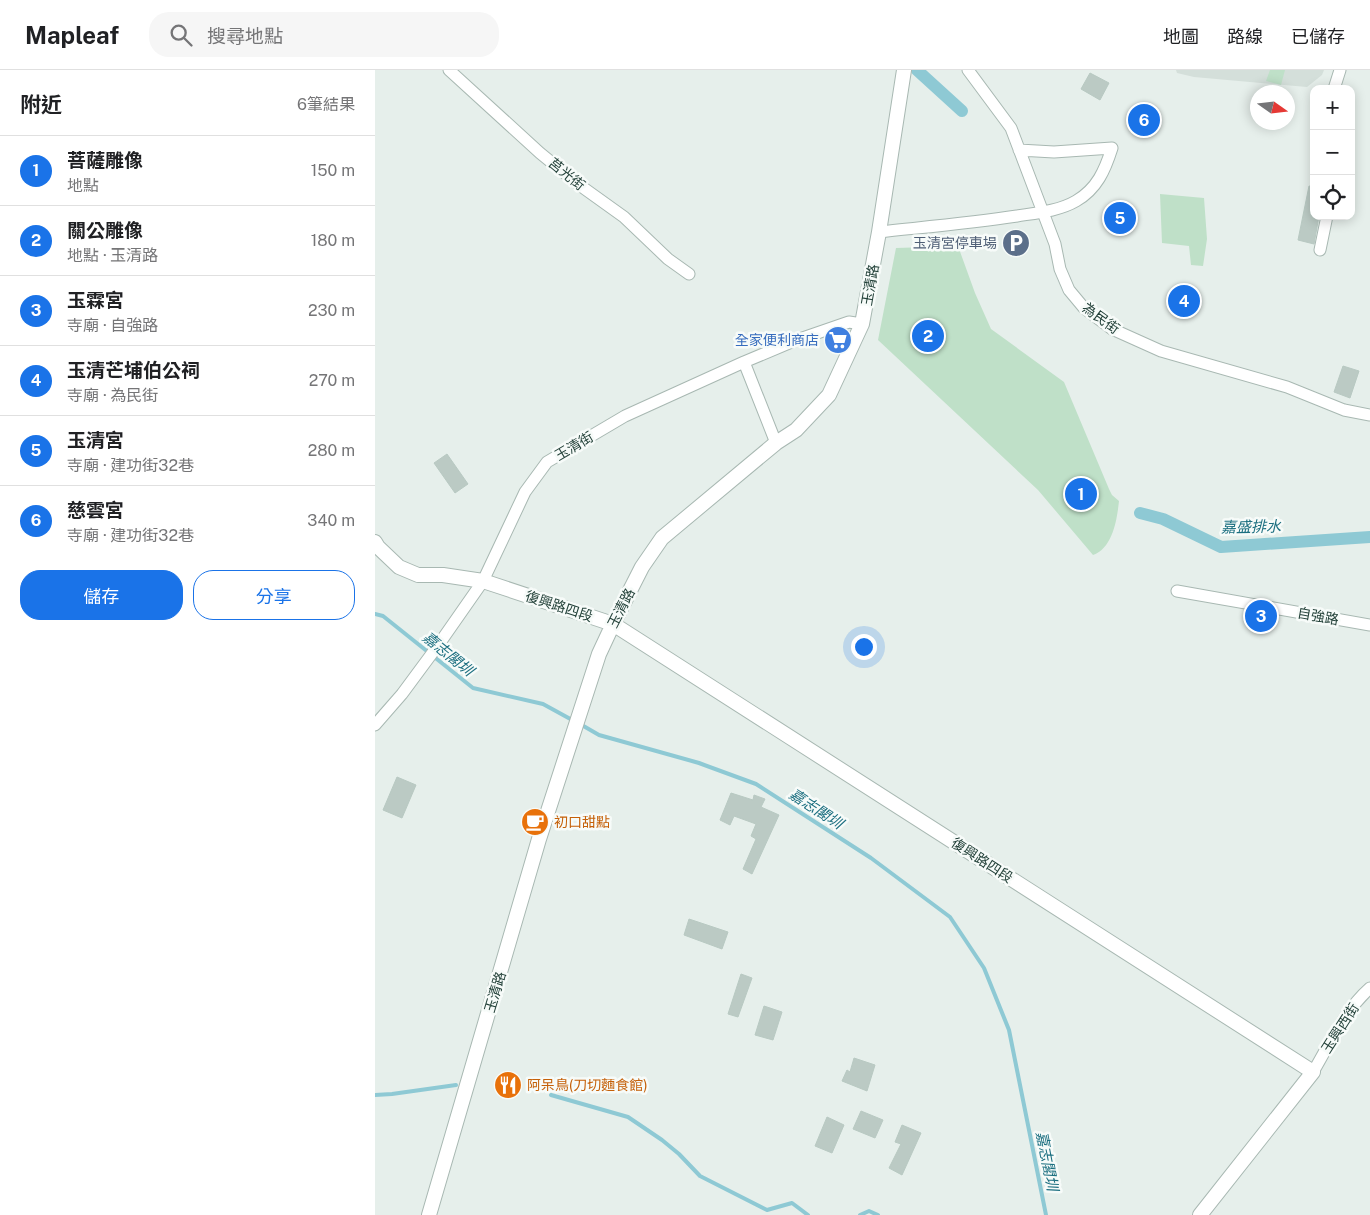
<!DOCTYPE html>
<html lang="zh-TW">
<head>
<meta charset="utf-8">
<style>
	:root { --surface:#fff; --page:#f6f6f6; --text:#202124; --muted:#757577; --line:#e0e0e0; --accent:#1a73e8 }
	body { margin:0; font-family:"Public Sans","Noto Sans TC",sans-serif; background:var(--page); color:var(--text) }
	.controls { position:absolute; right:15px; top:15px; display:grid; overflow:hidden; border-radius:10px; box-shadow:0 2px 12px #0003 }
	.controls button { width:45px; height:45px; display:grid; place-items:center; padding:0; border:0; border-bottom:1px solid var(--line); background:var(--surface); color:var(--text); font:25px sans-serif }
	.compass { position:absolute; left:875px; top:15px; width:45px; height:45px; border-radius:50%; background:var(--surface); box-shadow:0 2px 12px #0003; rotate:104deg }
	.you { position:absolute; left:488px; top:576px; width:18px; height:18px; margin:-12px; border:4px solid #fff; border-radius:50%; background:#1a73e8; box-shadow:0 0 0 8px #1a73e833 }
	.badge { display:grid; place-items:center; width:32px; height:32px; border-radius:50%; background:var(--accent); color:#fff; font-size:16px; font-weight:700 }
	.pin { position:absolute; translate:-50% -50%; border:2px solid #fff; box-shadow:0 1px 5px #0006 }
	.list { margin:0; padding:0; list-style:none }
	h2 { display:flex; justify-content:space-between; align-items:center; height:65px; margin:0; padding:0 20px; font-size:21px }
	h2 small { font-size:16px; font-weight:400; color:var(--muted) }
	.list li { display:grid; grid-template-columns:32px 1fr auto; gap:15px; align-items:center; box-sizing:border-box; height:70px; padding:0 20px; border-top:1px solid var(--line) }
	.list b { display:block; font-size:19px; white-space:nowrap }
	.list p { margin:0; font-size:16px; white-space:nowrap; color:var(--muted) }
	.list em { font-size:16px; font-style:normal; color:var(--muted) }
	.actions { display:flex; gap:10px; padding:15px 20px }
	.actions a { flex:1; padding:11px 0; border:1px solid var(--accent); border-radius:20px; text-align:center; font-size:18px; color:var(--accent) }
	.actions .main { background:var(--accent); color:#fff }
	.icon { flex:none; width:28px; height:28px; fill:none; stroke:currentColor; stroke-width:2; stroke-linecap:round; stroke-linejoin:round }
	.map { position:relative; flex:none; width:995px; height:1145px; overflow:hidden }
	header { display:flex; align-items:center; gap:30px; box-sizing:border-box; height:70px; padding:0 25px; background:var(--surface); border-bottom:1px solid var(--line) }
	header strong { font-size:24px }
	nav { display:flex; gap:28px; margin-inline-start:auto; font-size:18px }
	.search { width:350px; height:45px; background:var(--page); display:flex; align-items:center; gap:12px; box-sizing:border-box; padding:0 18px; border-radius:20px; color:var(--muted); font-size:19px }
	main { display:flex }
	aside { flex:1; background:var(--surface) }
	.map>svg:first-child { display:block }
	.built { fill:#d4dfda }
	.green { fill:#bfe0c8 }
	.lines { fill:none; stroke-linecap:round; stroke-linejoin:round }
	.stream { stroke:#8ec9d4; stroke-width:4 }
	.canal { stroke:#8ec9d4; stroke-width:12 }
	.building { fill:#bbcac4; stroke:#b8c9c2 }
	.minor-casing { stroke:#a8b8b2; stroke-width:13 }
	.tertiary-casing { stroke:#a8b8b2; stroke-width:16 }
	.minor { stroke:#fff; stroke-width:11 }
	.tertiary { stroke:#fff; stroke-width:14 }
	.labels { text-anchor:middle; stroke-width:5; stroke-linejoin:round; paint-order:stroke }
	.street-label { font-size:14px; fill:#24423a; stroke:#f7fbf9 }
	.service-label { font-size:14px; fill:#4e5e75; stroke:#f7fbf9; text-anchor:end }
	.shop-label { font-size:14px; fill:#366cbe; stroke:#f7fbf9; text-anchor:end }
	.food-label { font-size:14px; fill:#c56008; stroke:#f7fbf9; text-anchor:start }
	.water-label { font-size:15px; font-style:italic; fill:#1c6f80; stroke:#f7fbf9 }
</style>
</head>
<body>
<header>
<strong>Mapleaf</strong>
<div class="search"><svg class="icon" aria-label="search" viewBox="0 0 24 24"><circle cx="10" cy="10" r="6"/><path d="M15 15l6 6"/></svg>搜尋地點</div>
<nav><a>地圖</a><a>路線</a><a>已儲存</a></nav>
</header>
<main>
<aside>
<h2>附近<small>6筆結果</small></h2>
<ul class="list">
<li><span class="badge">1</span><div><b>菩薩雕像</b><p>地點</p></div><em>150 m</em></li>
<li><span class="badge">2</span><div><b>關公雕像</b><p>地點 · 玉清路</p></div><em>180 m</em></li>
<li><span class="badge">3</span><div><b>玉霖宮</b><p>寺廟 · 自強路</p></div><em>230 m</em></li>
<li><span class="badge">4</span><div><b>玉清芒埔伯公祠</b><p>寺廟 · 為民街</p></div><em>270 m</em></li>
<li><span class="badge">5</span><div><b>玉清宮</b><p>寺廟 · 建功街32巷</p></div><em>280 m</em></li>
<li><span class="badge">6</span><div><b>慈雲宮</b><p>寺廟 · 建功街32巷</p></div><em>340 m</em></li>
</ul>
<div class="actions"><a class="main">儲存</a><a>分享</a></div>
</aside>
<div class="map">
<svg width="995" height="1145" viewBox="0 0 995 1145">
	<rect width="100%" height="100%" fill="#e6efeb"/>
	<path class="built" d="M801 0H949L947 5 932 17 819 7 802 3Z"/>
	<path class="green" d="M895 0H910L906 15 891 11Z
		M785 124 829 128 832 169 828 196 816 195 814 176 787 173Z
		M583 176 600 223 616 259 689 312 734 419 737 425 744 431C742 449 738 478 718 485L663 420 503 270 521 178Z"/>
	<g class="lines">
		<path class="stream" d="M0 544 8 546 98 618 168 634 199 651
			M205 654 224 665 324 693 381 714 496 788 575 847 609 898 634 960 671 1145
			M0 1025 17 1024 81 1015
			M176 1025 253 1047 287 1070 304 1084 325 1106 392 1140 417 1133 433 1145
			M485 1145 494 1141 503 1145"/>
		<path class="canal" d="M542 0 587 41
			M765 443 788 449 846 477 995 467"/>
	</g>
	<path class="building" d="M715 3 734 13 725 30 706 19Z
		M934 116 939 117V146H944L939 174 923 170Z
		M968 296 984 301 975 328 959 322Z
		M72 384 93 414 80 423 59 393Z
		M22 707 41 715 27 748 8 740Z
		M356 723 378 730 379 725 390 729 386 737 404 745 377 804 368 799 381 769 376 766 381 754 359 746 355 755 345 750Z
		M314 849 353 862 347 879 309 865Z
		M366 904 377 908 363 947 353 944Z
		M389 936 407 942 398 970 380 965Z
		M479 988 500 995 492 1021 467 1011 472 1000 475 1002Z
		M486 1041 508 1050 500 1068 478 1059Z
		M452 1047 469 1055 457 1083 440 1076Z
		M527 1055 546 1063 527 1105 514 1098 526 1074 520 1072Z"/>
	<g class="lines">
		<g class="minor-casing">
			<path id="minor" d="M74 0 165 83 203 114 249 147 293 189 314 204
				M593 0 636 58 680 174 685 199 694 220 709 238 737 259 786 281 912 317 969 340 995 345
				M959 19 965 0
				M504 162C550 157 596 153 642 146 661 143 684 141 701 131 722 119 730 100 737 78L679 82 644 80
				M945 180 952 146
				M369 292 401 373
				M802 521 995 555
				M0 655 27 624 64 574 108 511 150 422 172 392 250 346 369 292 419 271 474 252 487 254
				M938 1002C955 973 970 940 995 918"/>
		</g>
		<g class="tertiary-casing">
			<path id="tertiary" d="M0 472 3 477 24 497 43 505H68L108 511 238 554 938 1002 825 1145
				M54 1145 164 769 224 584 238 554 267 497 287 468 401 373 421 360 454 325 487 254 504 162 529 0"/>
		</g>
		<use href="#minor" class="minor"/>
		<use href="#tertiary" class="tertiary"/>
	</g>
	<defs>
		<g id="parking-disc" transform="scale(1.4375)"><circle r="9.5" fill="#5c6f8a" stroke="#f7fbf9"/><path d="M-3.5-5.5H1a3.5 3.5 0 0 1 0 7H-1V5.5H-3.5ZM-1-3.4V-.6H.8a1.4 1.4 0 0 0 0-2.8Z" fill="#fff"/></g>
		<g id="supermarket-disc" transform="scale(1.4375)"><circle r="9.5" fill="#3f7fe0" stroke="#f7fbf9"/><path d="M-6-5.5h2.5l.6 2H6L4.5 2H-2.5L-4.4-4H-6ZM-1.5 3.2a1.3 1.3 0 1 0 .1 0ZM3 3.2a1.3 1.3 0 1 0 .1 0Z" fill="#fff"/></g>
		<g id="cafe-disc" transform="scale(1.4375)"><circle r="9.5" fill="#e8710a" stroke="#f7fbf9"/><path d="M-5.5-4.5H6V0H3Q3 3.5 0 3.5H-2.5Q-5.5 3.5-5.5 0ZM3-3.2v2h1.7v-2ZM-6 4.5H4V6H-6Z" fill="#fff"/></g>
		<g id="restaurant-disc" transform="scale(1.4375)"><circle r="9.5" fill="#e8710a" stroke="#f7fbf9"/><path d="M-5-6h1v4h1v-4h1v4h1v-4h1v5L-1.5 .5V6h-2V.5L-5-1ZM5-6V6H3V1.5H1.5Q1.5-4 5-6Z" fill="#fff"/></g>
	</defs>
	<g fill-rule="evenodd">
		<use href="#parking-disc" x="641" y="173"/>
		<use href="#supermarket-disc" x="463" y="270"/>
		<use href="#cafe-disc" x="160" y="752"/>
		<use href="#restaurant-disc" x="133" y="1015"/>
	</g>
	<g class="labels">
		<g class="street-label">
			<text transform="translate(192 104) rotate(39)" y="5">莒光街</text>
			<text transform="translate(495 215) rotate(-80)" y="5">玉清路</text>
			<text transform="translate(726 248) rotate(36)" y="5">為民街</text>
			<text transform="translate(199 376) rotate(-31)" y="5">玉清街</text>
			<text transform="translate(184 536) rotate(18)" y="5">復興路四段</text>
			<text transform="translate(246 538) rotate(-63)" y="5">玉清路</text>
			<text transform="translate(943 546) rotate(10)" y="5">自強路</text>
			<text transform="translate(607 790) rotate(33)" y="5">復興路四段</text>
			<text transform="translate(120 922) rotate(-73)" y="5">玉清路</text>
			<text transform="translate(965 958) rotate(-57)" y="5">玉興西街</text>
		</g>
		<g class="service-label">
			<text x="622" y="178">玉清宮停車場</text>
		</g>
		<g class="shop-label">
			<text x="444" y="275">全家便利商店</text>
		</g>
		<g class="food-label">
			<text x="179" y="757">初口甜點</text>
			<text x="152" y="1020">阿呆鳥(刀切麵食館)</text>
		</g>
		<g class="water-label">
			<text transform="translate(876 457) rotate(-1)" y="5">嘉盛排水</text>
			<text transform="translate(73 584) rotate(39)" y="5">嘉志閣圳</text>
			<text transform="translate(441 739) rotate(33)" y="5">嘉志閣圳</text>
			<text transform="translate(672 1091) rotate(79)" y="5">嘉志閣圳</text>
		</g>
	</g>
</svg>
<div class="controls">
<button>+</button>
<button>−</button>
<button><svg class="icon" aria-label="locate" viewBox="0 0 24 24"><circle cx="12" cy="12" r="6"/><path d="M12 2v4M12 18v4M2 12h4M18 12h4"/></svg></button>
</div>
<svg class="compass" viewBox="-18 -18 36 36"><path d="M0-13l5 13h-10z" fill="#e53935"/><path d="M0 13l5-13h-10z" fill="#757577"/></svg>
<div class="you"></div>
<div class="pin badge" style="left:706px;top:424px">1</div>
<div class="pin badge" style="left:553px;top:266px">2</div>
<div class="pin badge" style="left:886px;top:546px">3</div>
<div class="pin badge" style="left:809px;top:231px">4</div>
<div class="pin badge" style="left:745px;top:148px">5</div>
<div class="pin badge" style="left:769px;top:50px">6</div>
</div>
</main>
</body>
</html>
